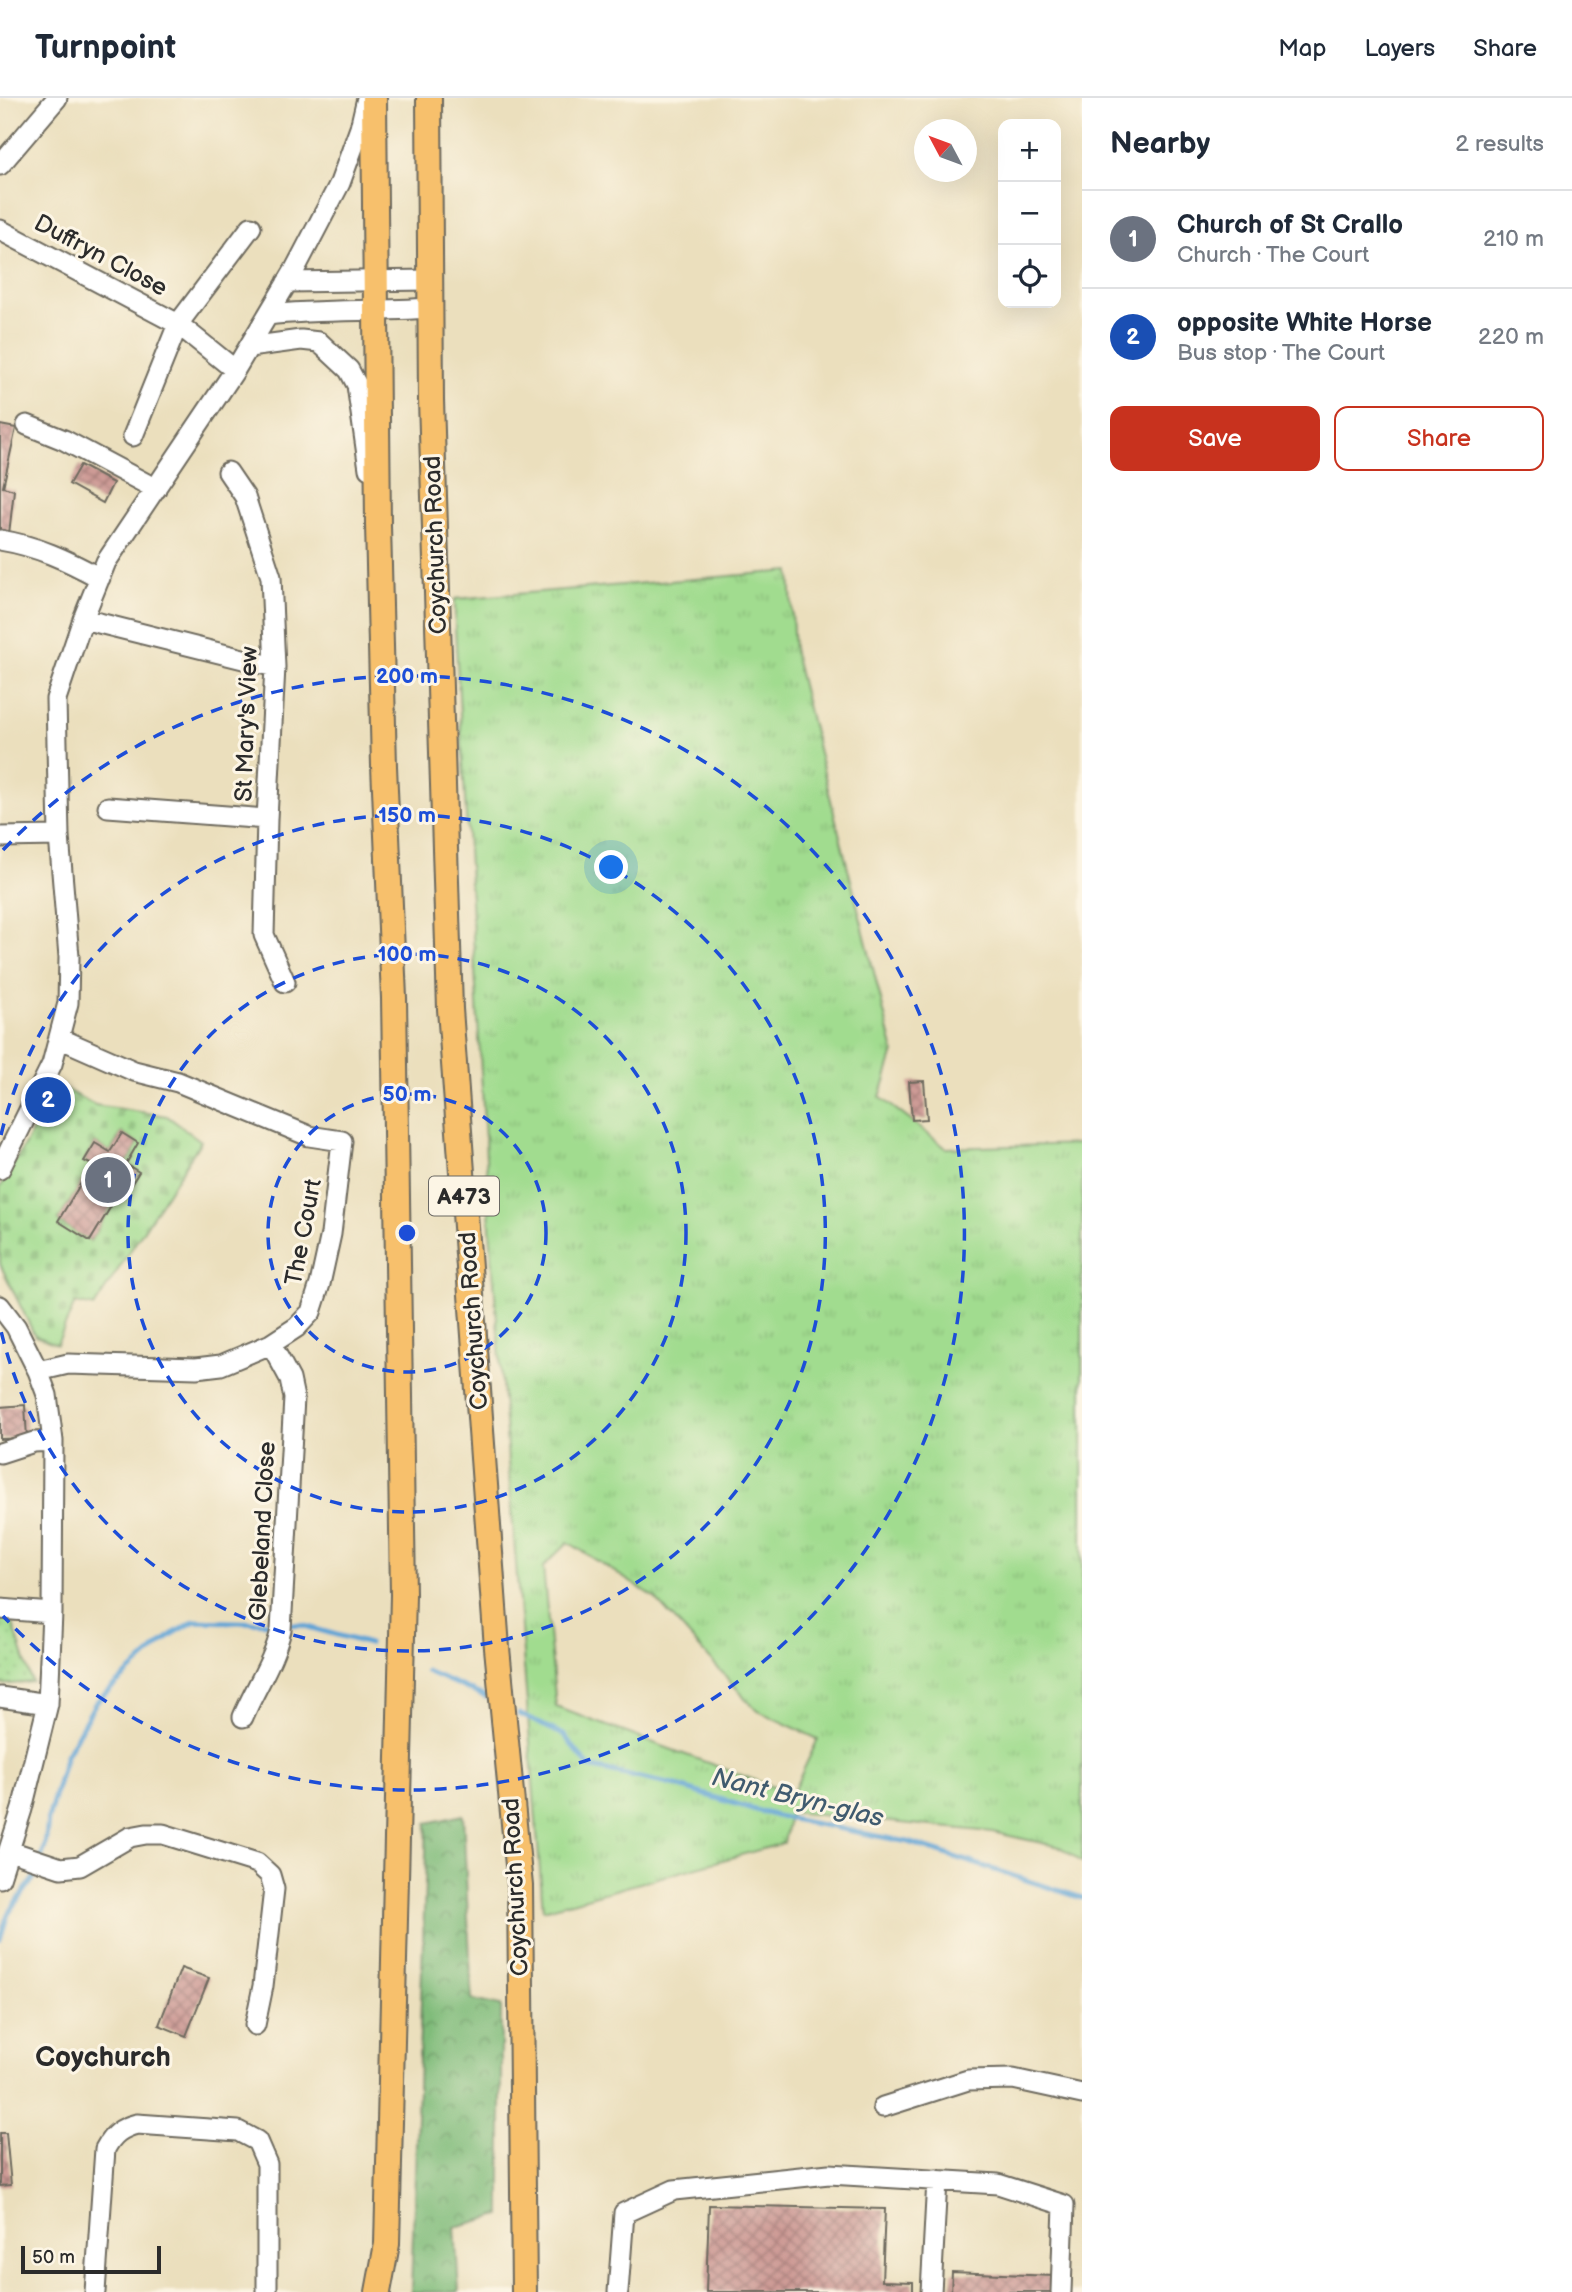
<!DOCTYPE html>
<html lang="en">
<head>
<meta charset="utf-8">
<style>
	:root { --surface:#fff; --page:#f2f2f3; --text:#1f2937; --muted:#747a83; --line:#e0e1e3; --accent:#c8321e }
	body { margin:0; font-family:"Balsamiq Sans",sans-serif; background:var(--page); color:var(--text) }
	.controls { position:absolute; right:21px; top:21px; display:grid; overflow:hidden; border-radius:14px; box-shadow:0 7px 28px #0002 }
	.controls button { width:63px; height:63px; display:grid; place-items:center; padding:0; border:0; border-bottom:2px solid var(--line); background:var(--surface); color:var(--text); font:35px sans-serif }
	.compass { position:absolute; left:914px; top:21px; width:63px; height:63px; border-radius:50%; background:var(--surface); box-shadow:0 7px 28px #0002; rotate:311deg }
	.scale { position:absolute; left:21px; bottom:18px; width:140px; box-sizing:border-box; padding-left:7px; border:4px solid #2b2b2b; border-top:0; font-size:19px; line-height:24px; white-space:nowrap; color:#2b2b2b; -webkit-text-stroke:5px #fcf5e5; paint-order:stroke }
	.you { position:absolute; left:612px; top:770px; width:24px; height:24px; margin:-18px; border:5px solid #fff; border-radius:50%; background:#1a73e8; box-shadow:0 0 0 10px #1a73e833 }
	.badge { display:grid; place-items:center; width:46px; height:46px; border-radius:50%; background:var(--accent); color:#fff; font-size:23px; font-weight:700 }
	.pin { position:absolute; translate:-50% -50%; border:4px solid #fff; box-shadow:0 2px 7px #0006 }
	.list { margin:0; padding:0; list-style:none }
	h2 { display:flex; justify-content:space-between; align-items:center; height:91px; margin:0; padding:0 28px; font-size:30px }
	h2 small { font-size:23px; font-weight:400; color:var(--muted) }
	.list li { display:grid; grid-template-columns:46px 1fr auto; gap:21px; align-items:center; box-sizing:border-box; height:98px; padding:0 28px; border-top:2px solid var(--line) }
	.list b { display:block; font-size:26px; white-space:nowrap }
	.list p { margin:0; font-size:23px; white-space:nowrap; color:var(--muted) }
	.list em { font-size:23px; font-style:normal; color:var(--muted) }
	.actions { display:flex; gap:14px; padding:21px 28px }
	.actions a { flex:1; padding:16px 0; border:2px solid var(--accent); border-radius:14px; text-align:center; font-size:24px; color:var(--accent) }
	.actions .main { background:var(--accent); color:#fff }
	.icon { flex:none; width:38px; height:38px; fill:none; stroke:currentColor; stroke-width:2; stroke-linecap:round; stroke-linejoin:round }
	.map { position:relative; flex:none; width:1082px; height:2194px; overflow:hidden }
	header { display:flex; align-items:center; gap:42px; box-sizing:border-box; height:98px; padding:0 35px; background:var(--surface); border-bottom:2px solid var(--line) }
	header strong { font-size:33px }
	nav { display:flex; gap:38px; margin-inline-start:auto; font-size:24px }
	main { display:flex }
	aside { flex:1; background:var(--surface) }
	.map>svg:first-child { display:block }
	.grass { fill:url(#grass-tufts); stroke:#66845d; stroke-width:2; fill-rule:evenodd }
	.forest { fill:url(#forest-crowns); stroke:#567452; stroke-width:2 }
	.cemetery { fill:url(#cemetery-stones); stroke:#66845d; stroke-width:2; fill-rule:evenodd }
	.park { fill:url(#park-dots); stroke:#66845d; stroke-width:2 }
	.lines { fill:none; stroke-linecap:round; stroke-linejoin:round }
	.stream { stroke:#60a4d5; stroke-width:5 }
	.building { fill:url(#building-cross-hatch) }
	.minor-casing { stroke:#6e6a5e; stroke-width:23 }
	.major-casing { stroke:#6e6a5e; stroke-width:28 }
	.minor { stroke:#fff; stroke-width:19 }
	.major { stroke:#f7c06c; stroke-width:24 }
	.ring { fill:none; stroke:#1d4ed8; stroke-width:3.5; stroke-dasharray:12 9 }
	.labels { text-anchor:middle; stroke-width:6; stroke-linejoin:round; paint-order:stroke }
	.shield { fill:#fcf5e5; stroke:#6a6863; stroke-width:2 }
	.shield-label { font-size:23px; font-weight:bold; fill:#2b2b2b }
	.street-label { font-size:24px; fill:#2b2b2b; stroke:#fcf5e5 }
	.water-label { font-size:26px; font-style:italic; fill:#405b6f; stroke:#fcf5e5 }
	.quarter-label { font-size:28px; font-weight:bold; fill:#2b2b2b; stroke:#fcf5e5 }
	.centre { fill:#1d4ed8; stroke:#fcf5e5; stroke-width:3.5 }
	.ring-label { font-size:21px; text-anchor:middle; font-weight:bold; fill:#1d4ed8; stroke:#fcf5e5; stroke-width:6; stroke-linejoin:round; paint-order:stroke }
</style>
</head>
<body>
<header>
<strong>Turnpoint</strong>
<nav><a>Map</a><a>Layers</a><a>Share</a></nav>
</header>
<main>
<div class="map">
<svg width="1082" height="2194" viewBox="0 0 1082 2194">
	<defs>
		<pattern id="grass-tufts" width="24" height="20" patternUnits="userSpaceOnUse" patternTransform="scale(1.75)"><rect width="24" height="20" fill="#a1dc8f"/><path d="M3 7l-1-3M5 7V3M7 7l1-3M15 17l-1-3M17 17v-4M19 17l1-3" fill="none" stroke="#8bbd7c"/></pattern>
		<pattern id="forest-crowns" width="20" height="18" patternUnits="userSpaceOnUse" patternTransform="scale(1.75)"><rect width="20" height="18" fill="#80bc7a"/><path d="M2 6a3 3 0 1 1 6 0M12 15a3 3 0 1 1 6 0" fill="none" stroke="#699964"/></pattern>
		<pattern id="cemetery-stones" width="16" height="16" patternUnits="userSpaceOnUse" patternTransform="scale(1.75)"><rect width="16" height="16" fill="#a1dc8f"/><path d="M2 7V4a2 2 0 0 1 4 0v3zM10 15v-3a2 2 0 0 1 4 0v3z" fill="#8bbd7c"/></pattern>
		<pattern id="park-dots" width="8" height="8" patternUnits="userSpaceOnUse" patternTransform="scale(1.75)"><rect width="8" height="8" fill="#a1dc8f"/><path d="M2 2h.1M6 6h.1" fill="none" stroke="#8bbd7c" stroke-width="1.8" stroke-linecap="round"/></pattern>
		<pattern id="building-cross-hatch" width="8" height="8" patternUnits="userSpaceOnUse" patternTransform="scale(1.75)"><rect width="8" height="8" fill="#ce9b96"/><path d="M0 0l8 8M0 8l8-8" fill="none" stroke="#a77f7b"/></pattern>
	</defs>
	<rect width="100%" height="100%" fill="#fcf5e5"/>
	<filter id="ink" filterUnits="userSpaceOnUse"><feTurbulence type="fractalNoise" baseFrequency=".0143" numOctaves="2"/><feDisplacementMap in="SourceGraphic" scale="14" xChannelSelector="R" yChannelSelector="G"/><feConvolveMatrix kernelMatrix="1 2 1 2 8 2 1 2 1" color-interpolation-filters="sRGB"/></filter>
	<filter id="wash" filterUnits="userSpaceOnUse"><feTurbulence type="fractalNoise" baseFrequency=".00686" numOctaves="4" result="noise"/><feDisplacementMap in="SourceGraphic" scale="28" xChannelSelector="R" yChannelSelector="G"/><feGaussianBlur stdDeviation="1.57" result="paint"/><feColorMatrix in="noise" values="0 0 0 0 0 0 0 0 0 0 0 0 0 0 0 0 0 1.4 0 .05"/><feComposite in="paint" operator="in"/></filter>
	<g filter="url(#wash)">
		<rect width="100%" height="100%" fill="#ebdfbd"/>
		<path class="grass" d="M790 473 794 555 894 954 880 999 946 1050 1082 1046V1764L1060 1749 992 1734 790 1714 784 1745 543 1812 491 1145 455 529V501ZM568 1444 655 1500 756 1612 818 1641 792 1696 556 1609 543 1469Z"/>
		<path class="forest" d="M463 1717 472 1902 501 1908V2117L455 2129 459 2194H411L427 1725Z"/>
		<path class="cemetery" d="M58 988 95 1007 167 1018 201 1043 94 1209 75 1205 57 1246 35 1238 0 1166V1090ZM122 1035 138 1045 126 1066 139 1075 127 1093 122 1090 90 1143 58 1123 92 1067 84 1062 95 1045 110 1054Z"/>
		<path class="park" d="M0 1516 10 1517 32 1584 0 1587Z"/>
		<g class="lines">
			<path class="stream" d="M287 1526 301 1527 369 1546
				M426 1573 486 1599
				M519 1616 564 1637 589 1669 673 1687 776 1718 908 1744 1082 1800
				M0 1841 8 1816 34 1780 45 1749 48 1721 66 1657 96 1604 171 1537 195 1523 277 1525"/>
		</g>
		<g id="blocks">
			<path class="building" d="M0 327 16 330 3 389 14 392 9 436 0 435Z
				M80 367 113 385 103 405 69 386Z
				M924 983 927 1021 912 1022 909 984Z
				M122 1035 138 1045 126 1066 139 1074 127 1093 122 1090 90 1143 58 1123 92 1067 84 1063 95 1045 110 1054Z
				M25 1307 27 1340 0 1341V1309Z
				M181 1870 209 1880 186 1938 159 1927Z
				M0 2035H6L11 2087 0 2088Z
				M709 2107 885 2111 882 2183 913 2184V2194H706Z
				M952 2174 1054 2178 1053 2194H951Z"/>
		</g>
	</g>
	<g filter="url(#ink)">
		<use href="#blocks" fill-opacity="0" stroke="#6e6a5e" stroke-width="2"/>
		<g class="lines">
			<g class="minor-casing">
				<path id="minor" d="M0 67 57 0
					M0 132 178 226 235 272
					M287 184 430 182
					M268 217C322 211 376 214 430 210
					M249 249 301 242 319 244 349 272 357 287 369 371
					M27 327 64 342 156 391
					M133 338 178 226 251 129
					M228 374 245 399 271 479 275 569 267 721 264 837 285 884
					M0 442C37 448 67 462 100 480
					M83 521 275 569
					M108 709 267 721
					M0 739 59 738
					M0 1071 52 966 68 905 69 859 59 738 56 601 83 521 106 464 235 272 294 173 340 85 360 30 367 0
					M0 1208 16 1229 38 1273 47 1297 53 1343 52 1515 48 1606 22 1711 0 1780
					M38 1273 68 1266 196 1270 221 1267 271 1246 297 1229 311 1214 320 1186 331 1136 342 1043 309 1038 178 984 134 973 59 940
					M0 1355 34 1344 53 1343
					M0 1511 52 1515
					M0 1599 48 1606
					M243 1619C255 1590 274 1563 281 1532L294 1300 290 1281 271 1246
					M10 1753 61 1770 80 1768 130 1739 146 1736H163L257 1765 270 1777 274 1791 263 1888 255 1927
					M883 2009 968 1982 1013 1981 1082 1996
					M95 2194 105 2051C113 2036 121 2030 137 2026L238 2033 257 2043 267 2066V2194
					M618 2194 624 2115 674 2092 829 2076 998 2086 1064 2107 1061 2194
					M931 2194 937 2082"/>
			</g>
			<g class="major-casing">
				<path id="major" d="M374 0 378 427 384 668 394 900 403 1497 387 2146 378 2194
					M429 0 431 302 450 911 497 1550 520 1788 524 2194"/>
			</g>
			<use href="#minor" class="minor"/>
			<use href="#major" class="major"/>
		</g>
	</g>
	<g class="ring">
		<circle cx="407" cy="1135" r="139"/>
		<circle cx="407" cy="1135" r="279"/>
		<path d="M1 1037A418 418 0 1 1 1 1233"/>
		<path d="M3 752A557 557 0 1 1 3 1518"/>
	</g>
	<g class="labels">
		<rect class="shield" x="429" y="1078.5" width="70" height="39" rx="5"/>
		<g class="shield-label">
			<text x="464" y="1106">A473</text>
		</g>
		<g class="street-label">
			<text transform="translate(101 157) rotate(28)" y="8">Duffryn Close</text>
			<text transform="translate(435 447) rotate(-92)" y="8">Coychurch Road</text>
			<text transform="translate(246 626) rotate(-88)" y="8">St Mary's View</text>
			<text transform="translate(303 1134) rotate(-79)" y="8">The Court</text>
			<text transform="translate(473 1223) rotate(-94)" y="8">Coychurch Road</text>
			<text transform="translate(262 1433) rotate(-87)" y="8">Glebeland Close</text>
			<text transform="translate(515 1789) rotate(-93)" y="8">Coychurch Road</text>
		</g>
		<g class="water-label">
			<text transform="translate(798 1699) rotate(14)" y="9">Nant Bryn-glas</text>
		</g>
		<g class="quarter-label">
			<text x="103" y="1968">Coychurch</text>
		</g>
	</g>
	<circle cx="407" cy="1135" r="10" class="centre"/>
	<g class="ring-label">
		<text x="407" y="585">200 m</text>
		<text x="407" y="724">150 m</text>
		<text x="407" y="863">100 m</text>
		<text x="407" y="1003">50 m</text>
	</g>
</svg>
<div class="controls">
<button>+</button>
<button>−</button>
<button><svg class="icon" aria-label="locate" viewBox="0 0 24 24"><circle cx="12" cy="12" r="6"/><path d="M12 2v4M12 18v4M2 12h4M18 12h4"/></svg></button>
</div>
<svg class="compass" viewBox="-18 -18 36 36"><path d="M0-13l5 13h-10z" fill="#e53935"/><path d="M0 13l5-13h-10z" fill="#747a83"/></svg>
<div class="scale">50 m</div>
<div class="you"></div>
<div class="pin badge" style="left:108px;top:1082px;background:#6b7280">1</div>
<div class="pin badge" style="left:48px;top:1002px;background:#1a4fb4">2</div>
</div>
<aside>
<h2>Nearby<small>2 results</small></h2>
<ul class="list">
<li><span class="badge" style="background:#6b7280">1</span><div><b>Church of St Crallo</b><p>Church · The Court</p></div><em>210 m</em></li>
<li><span class="badge" style="background:#1a4fb4">2</span><div><b>opposite White Horse</b><p>Bus stop · The Court</p></div><em>220 m</em></li>
</ul>
<div class="actions"><a class="main">Save</a><a>Share</a></div>
</aside>
</main>
</body>
</html>
